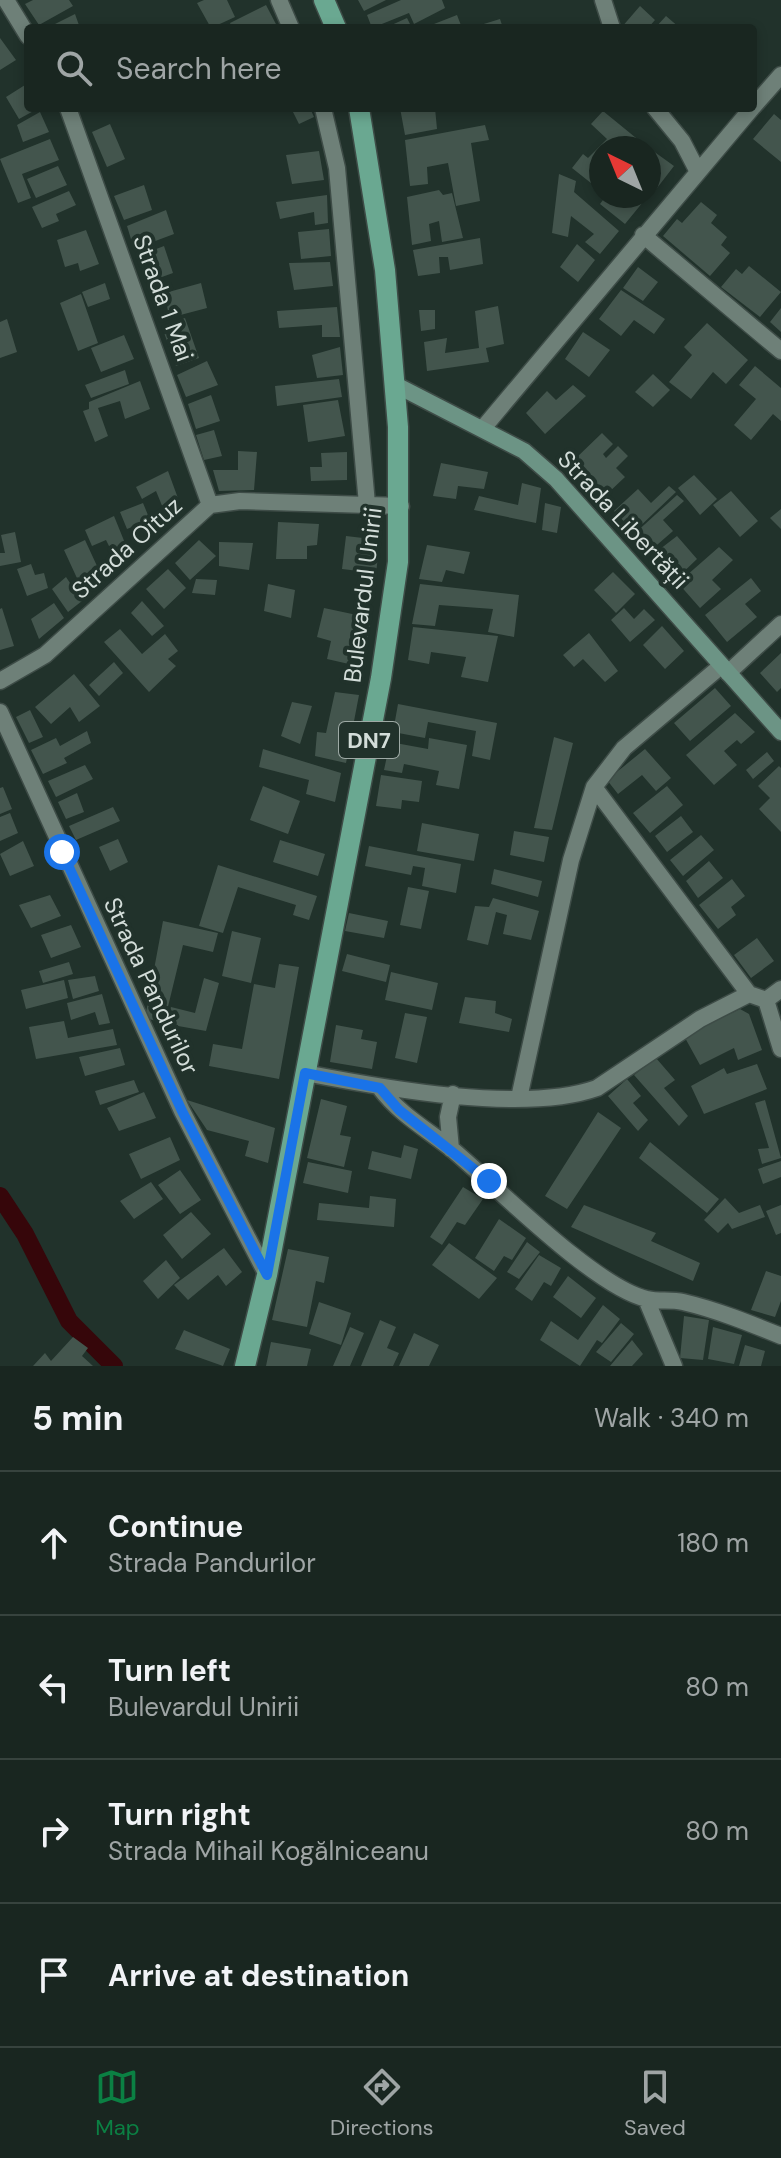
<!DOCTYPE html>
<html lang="en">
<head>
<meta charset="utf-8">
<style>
	:root { --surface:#192620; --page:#222e29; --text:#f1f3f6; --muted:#9fa5a5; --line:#37433e; --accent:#0b8043 }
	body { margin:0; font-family:"DM Sans",sans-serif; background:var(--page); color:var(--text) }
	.compass { position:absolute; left:589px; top:136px; width:72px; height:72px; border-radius:50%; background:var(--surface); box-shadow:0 4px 12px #0003; rotate:317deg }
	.stop { position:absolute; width:24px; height:24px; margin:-18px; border:6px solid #1a73e8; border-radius:50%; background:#fff }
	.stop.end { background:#1a73e8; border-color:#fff; box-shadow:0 2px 8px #0008 }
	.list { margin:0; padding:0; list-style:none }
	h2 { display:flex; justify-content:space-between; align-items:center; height:104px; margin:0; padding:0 32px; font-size:34px }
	h2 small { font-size:26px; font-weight:400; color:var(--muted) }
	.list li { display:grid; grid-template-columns:52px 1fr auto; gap:24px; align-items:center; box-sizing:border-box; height:144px; padding:0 32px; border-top:2px solid var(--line) }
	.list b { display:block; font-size:30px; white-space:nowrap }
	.list p { margin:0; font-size:26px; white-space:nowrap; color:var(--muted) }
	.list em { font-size:26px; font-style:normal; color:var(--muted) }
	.icon { flex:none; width:44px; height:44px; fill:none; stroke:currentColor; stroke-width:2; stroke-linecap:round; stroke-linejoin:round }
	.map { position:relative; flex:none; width:781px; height:1366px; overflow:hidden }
	.search { position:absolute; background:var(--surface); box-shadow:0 4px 12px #0003; left:24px; right:24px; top:24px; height:88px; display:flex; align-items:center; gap:20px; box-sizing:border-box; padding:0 28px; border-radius:8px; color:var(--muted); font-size:30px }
	.sheet { height:680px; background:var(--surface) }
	nav { display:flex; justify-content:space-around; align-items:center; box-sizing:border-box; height:112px; border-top:2px solid var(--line); background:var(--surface); font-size:22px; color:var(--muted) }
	nav a { display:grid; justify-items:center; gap:4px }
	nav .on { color:var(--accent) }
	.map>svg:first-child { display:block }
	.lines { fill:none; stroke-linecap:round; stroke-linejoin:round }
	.canal { stroke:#36060a; stroke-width:18 }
	.building { fill:#43554d }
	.street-casing { stroke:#3e4c47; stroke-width:19 }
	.secondary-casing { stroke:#3e4c47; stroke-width:19 }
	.primary-casing { stroke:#3e4c47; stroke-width:23 }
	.street { stroke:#6e8078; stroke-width:16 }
	.secondary { stroke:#6c9485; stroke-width:16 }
	.primary { stroke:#6aa891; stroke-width:20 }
	.route { stroke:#1a73e8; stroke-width:10 }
	.labels { text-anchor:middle; stroke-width:8; stroke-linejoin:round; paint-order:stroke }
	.shield { fill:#21322b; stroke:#9eaaa5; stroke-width:2 }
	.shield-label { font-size:22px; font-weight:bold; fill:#d3ddd9 }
	.street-label { font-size:24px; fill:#d3ddd9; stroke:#21322b }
</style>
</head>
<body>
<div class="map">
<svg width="781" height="1366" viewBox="0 0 781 1366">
	<rect width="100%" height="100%" fill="#21322b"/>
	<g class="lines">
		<path class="canal" d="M0 1196 25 1234 69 1321 114 1366"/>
	</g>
	<path class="building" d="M33 0H69L73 6 39 25 25 4Z
		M204 0H227L235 17 211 28 197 3Z
		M358 0H386L364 11Z
		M401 0H442L445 8 414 24 409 13 372 28 367 15Z
		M266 5 278 28H255L253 24 232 28 230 23Z
		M640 6 655 20 648 28H621Z
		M75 14 80 28H47Z
		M457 15 462 28H435L434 24Z
		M666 16 680 28H655Z
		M407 18 412 28H385Z
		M500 19 503 28H474V27Z
		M0 38 16 60 0 70Z
		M25 85 28 108H39L19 119 6 97Z
		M291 108H310L314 117 299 124Z
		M400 108H435L437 129 405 135Z
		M603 111 641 142 635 148H601V191L572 168 583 154 588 158 607 139 591 124Z
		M40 112 49 132 23 142 17 125Z
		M774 114 781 120V162L753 139Z
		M110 124 125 159 107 167 92 132Z
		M485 125 489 140 471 143 480 201 456 206 448 163 427 167 428 184 410 186 405 140Z
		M50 139 59 160 22 174 31 198 18 203 0 159Z
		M649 148 674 166 654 192 649 188Z
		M319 151 324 180 292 184 286 155Z
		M58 166 67 185 36 198 27 179Z
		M559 174 576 181 574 192 619 231 600 254 585 242 594 234 571 216 568 237 552 233Z
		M144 185 152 210 124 220 114 196Z
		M439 190 443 195 452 193 463 238 442 242 439 221 429 224 431 241 412 245 407 197Z
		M69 191 76 205 56 214 59 221 42 228 32 207Z
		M327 195 328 223 315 225 314 212 280 219 276 202Z
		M606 196H636L643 202 625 224 600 204Z
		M701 202 717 215 711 223 727 237 721 245 730 253 710 276 663 236 677 219 682 223Z
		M166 210 174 234 134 249 127 226Z
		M329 229 331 256 301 259 298 232Z
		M86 230 99 264 80 271 78 263 65 267 57 240Z
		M480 238 483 264 450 270 448 257H439L440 273 418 276 413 250Z
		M577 244 595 260 578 282 560 267Z
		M164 246 173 273 148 282 138 256Z
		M330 262 333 286 294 290 289 263Z
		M749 266 781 292 760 317 721 287 736 269 742 274Z
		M638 267 658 282 643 301 623 288Z
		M105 283 110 299 88 307 82 292Z
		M201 283 207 308 169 318 165 293Z
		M621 290 665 319 654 334 634 320 621 336 599 319Z
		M81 294 98 343 78 351 60 303Z
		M498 306 504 344 486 348 489 362 427 371 424 342 447 338 445 353 479 348 475 311Z
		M337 307 340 337H322V325L279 328 277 311Z
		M781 308V332L770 322Z
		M419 310H435V329L421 331Z
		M185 318 199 358 176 366 162 327Z
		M7 319 17 352 0 358V322Z
		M707 323 748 360 726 384 713 372 691 399 669 382 692 355 684 347Z
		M583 332 610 350 589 377 565 359Z
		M124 335 134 359 101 372 91 348Z
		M340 347 343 375 317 378 312 355Z
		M207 361 218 385 186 397 177 375Z
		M755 366 781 388V421L773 414 751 440 734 425 756 399 739 385Z
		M125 370 129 384 91 398 85 385Z
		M653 374 670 390 653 407 635 392Z
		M339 379 342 397 277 406 275 386Z
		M140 381 150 409 125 419 120 401 98 408 108 436 95 442 83 411 89 409V402Z
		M573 385 586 396 545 434 526 413 547 391 556 400Z
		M211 395 220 421 196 429 188 404Z
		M338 400 345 436 308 442 303 405Z
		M214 430 222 456 204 460 196 435Z
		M602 433 613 444 603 454 606 458 618 446 628 456 616 468 625 477 607 494 574 460Z
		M238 451 257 452 254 490 219 491 213 470H238Z
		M347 452V480L311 481 310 467H322L321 453Z
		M441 463 488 472 484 489 458 486 456 499 433 496Z
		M168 471 179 501 163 508 156 491 142 499 136 487Z
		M694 475 717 499 700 515 678 488Z
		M522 483 541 488 536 523 474 510 479 496 518 505Z
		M669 486 676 492 634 532 614 511 638 489 651 503Z
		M731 491 758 521 740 537 713 505Z
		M677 495 684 501 663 520 673 531 650 551 633 535Z
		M143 503 150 520 127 529 120 512Z
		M545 503 561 507 557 533 542 530Z
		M781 509V529L770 518Z
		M114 516 129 553 116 560 106 540 92 546 85 530Z
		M278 522 319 524 317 545 307 546V559H276Z
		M15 532 21 562 0 566V553H5L1 535Z
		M346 536 380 540 376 573 342 569Z
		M677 536 697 559 674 581 651 556Z
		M85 540 103 579 82 589 64 550Z
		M199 540 216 556 190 580 175 563Z
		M219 542 253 543 249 570 219 566Z
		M427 545 470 552 464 574 446 570 442 582 419 579Z
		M719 547 733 560 712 580 721 589 700 608 678 583Z
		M31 564 35 575 44 573 48 588 27 596 17 569Z
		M168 569 186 588 164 609 146 589Z
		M613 572 635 594 616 613 594 590Z
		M66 577 82 601 68 612 52 589Z
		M751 578 761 591 745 604 757 617 727 642 705 615Z
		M196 579 217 580 215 595 192 593Z
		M268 584 295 590 291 618 264 611Z
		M420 584 519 595 514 637 488 632 493 609 439 605 435 626 412 624Z
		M142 601 164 626 152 636 131 613Z
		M54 603 64 618 39 639 31 619Z
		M2 608 14 646 0 650V609Z
		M324 608 371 618 362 667 327 659 331 641 317 637Z
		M624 608 634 619 644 609 655 620 630 642 611 620Z
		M662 626 684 651 665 669 643 645Z
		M413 627 498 636 488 682 461 677 466 657 431 652 429 664 408 660Z
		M120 629 142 654 165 634 178 651 168 659 176 666 149 692 104 642Z
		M589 633 618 671 605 682 583 659 574 667 563 655Z
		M781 653V688L777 692 760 673Z
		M114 662 123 673 99 696 89 685Z
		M74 674 100 706 79 722 70 707 51 724 35 707Z
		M715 688 731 706 690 741 674 723Z
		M335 692 359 695 346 763 315 756 317 732 326 733Z
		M292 702 312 706 300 744 281 736Z
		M398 704 497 723 490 760 472 756 476 731 428 722 425 738 393 732Z
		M30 710 43 737 29 743 16 717Z
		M735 713 755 732 741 744 737 740 724 751 737 765 714 785 686 755Z
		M87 731 91 743 64 758 67 763 43 774 31 750 56 738 60 746Z
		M554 737 573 743 552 830 534 828Z
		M429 738 467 745 459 789 436 785 439 771 404 764 402 773 384 770 390 742 428 749Z
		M263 749 341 773 335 802 306 794 309 780 259 767Z
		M645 749 671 778 656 791 642 775 618 794 607 780Z
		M767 752 774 761 753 779 746 770Z
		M85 765 93 779 56 797 48 781Z
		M779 766 781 768V832L759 809 770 798 758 786Z
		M381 775 422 781 419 802 402 800 401 809 376 806Z
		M263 786 300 801 288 834 250 820Z
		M667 786 683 805 650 833 633 813Z
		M3 787 12 809 0 814V788Z
		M77 793 84 812 66 819 58 802Z
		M113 807 120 821 76 840 69 826Z
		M10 813 18 833 0 841V817Z
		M681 816 693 832 667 852 655 836Z
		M422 823 479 834 474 861 417 851Z
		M514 831 549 837 544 862 510 855Z
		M701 835 714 850 683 876 670 860Z
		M118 839 128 862 110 871 99 847Z
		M280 840 325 854 318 876 273 862Z
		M23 841 34 866 10 876 0 854Z
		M369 846 461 864 456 893 422 886 425 868 413 866 411 875 365 866Z
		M709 861 723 878 698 898 686 881Z
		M218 865 317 896 309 920 293 915 296 905 238 887 223 933 199 926Z
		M494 869 542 881 538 897 491 884Z
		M732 879 745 896 731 907 736 915 718 929 699 905Z
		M408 887 429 891 421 929 400 925Z
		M50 895 61 916 31 928 19 905Z
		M493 898 539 911 531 940 503 934 507 915 496 912 488 945 467 940 475 906 489 907Z
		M349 913 388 921 384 938 345 931Z
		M163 921 218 933 213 952 183 945 164 1023 145 1018Z
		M71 925 81 947 51 958 41 935Z
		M232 931 261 938 251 983 222 976Z
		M757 938 774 961 751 978 734 955Z
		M347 954 390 965 386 982 342 971Z
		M69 962 73 974 43 983 39 971Z
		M279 964 299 967 279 1079 209 1066 213 1044 242 1049 254 984 275 988Z
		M391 972 438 983 432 1010 385 1000Z
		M95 976 99 991 73 999 68 980Z
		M204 978 219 983 206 1031 167 1024 171 1007 195 1013Z
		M64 980 68 998 26 1009 21 990Z
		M102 994 110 1023 99 1025 95 1012 71 1020 67 1003Z
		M465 997 496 1001 495 1013 512 1019 509 1032 459 1023Z
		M740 1009 749 1014 762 1050 738 1060 734 1048 700 1065 684 1036Z
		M405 1013 427 1017 417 1063 395 1058Z
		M64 1021 68 1038 113 1029 117 1045 36 1059 29 1027Z
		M336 1025 363 1030 361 1039 377 1042 372 1069 330 1062Z
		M120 1048 125 1065 85 1076 79 1057Z
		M656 1058 675 1080 664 1088 688 1116 679 1126 634 1075Z
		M757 1064 767 1089 704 1114 691 1086 724 1068 727 1074Z
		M627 1079 641 1096 633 1103 648 1120 638 1131 608 1096Z
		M134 1080 139 1092 100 1105 95 1091Z
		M144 1092 156 1118 119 1131 107 1108Z
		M321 1099 347 1106 340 1135 351 1137 344 1167 307 1158Z
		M187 1100 275 1128 268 1163 245 1156 249 1141 207 1130Z
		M765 1100 781 1158 762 1164 758 1149 769 1148 755 1103Z
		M598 1112 621 1128 567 1209 545 1196Z
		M170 1137 180 1160 141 1179 129 1154Z
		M650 1142 719 1199 707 1213 639 1158Z
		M404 1145 418 1149 411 1179 368 1169 372 1151 401 1158Z
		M781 1161V1177L763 1184 758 1169Z
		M308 1162 352 1171 348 1193 303 1183Z
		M180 1170 201 1200 180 1214 158 1185Z
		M151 1182 163 1199 134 1219 120 1201Z
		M463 1187 483 1199 465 1225 457 1222 442 1245 430 1237Z
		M370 1196 396 1199 394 1227 317 1220 319 1203 369 1208Z
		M725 1198 739 1213 760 1205 765 1217 732 1229 728 1223 718 1233 704 1220Z
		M584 1205 656 1233 651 1241 700 1263 693 1281 571 1227Z
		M781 1205V1233L776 1235 766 1211Z
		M191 1212 211 1234 182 1259 163 1235Z
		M499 1219 526 1238 512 1260 504 1256 494 1271 475 1258Z
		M527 1242 540 1252 519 1279 507 1272Z
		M449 1243 497 1278 479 1299 432 1265Z
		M224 1248 242 1272 226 1286 218 1275 188 1300 174 1285Z
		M288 1249 329 1257 324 1283 316 1281 307 1327 272 1320Z
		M539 1255 561 1268 551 1286 544 1282 532 1301 515 1289Z
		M166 1260 180 1278 158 1299 143 1281Z
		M766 1271 781 1276V1301L775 1317 751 1310Z
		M568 1276 596 1298 581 1318 553 1297Z
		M319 1302 351 1313 341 1345 309 1334Z
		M603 1305 620 1319 602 1343 597 1340 580 1366 540 1340 551 1321 578 1340Z
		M684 1316 709 1320 703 1360 680 1358Z
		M380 1320 396 1327 387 1348 399 1353 393 1366H361Z
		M621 1323 634 1334 611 1362 596 1352Z
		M350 1327 364 1333 350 1366H333Z
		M713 1327 742 1335 734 1364 708 1359Z
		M184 1330 230 1349 223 1366 175 1349Z
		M414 1333 439 1345 429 1366H399Z
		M73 1337 88 1348 82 1356 93 1366H33L45 1353 51 1361Z
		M632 1340 643 1354 632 1366H610Z
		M271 1342 311 1349 307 1366H266Z
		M745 1345 765 1351 761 1366H739Z"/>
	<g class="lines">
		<g class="street-casing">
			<path id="street" d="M6 0 28 36
				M279 0 291 28
				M603 0 612 28
				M753 107 781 75
				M68 108 210 505
				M323 108 337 168 367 504
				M655 108 682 141 697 170
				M643 235 781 351
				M484 427 752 108
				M728 673 781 624
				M0 681 45 655 210 505 240 501 401 506
				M0 712 182 1111 267 1275
				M594 787 749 994
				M766 1000 781 1049
				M305 1073C383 1088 524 1114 597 1088L700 1019 749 994 766 1000 781 989
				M380 1088C400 1115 428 1130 454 1151 498 1188 595 1287 647 1299 658 1302 671 1299 683 1302 717 1310 749 1323 781 1336
				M519 1098 571 860 594 787 624 748 721 666
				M451 1149 448 1117 453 1094
				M646 1299 674 1366"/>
		</g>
		<g class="secondary-casing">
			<path id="secondary" d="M394 384 524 451 556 479 781 732"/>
		</g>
		<g class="primary-casing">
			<path id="primary" d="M324 0 336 28
				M245 1366 267 1275 381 678 398 562V427L385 270 359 108"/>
		</g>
		<use href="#street" class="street"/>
		<use href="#secondary" class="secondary"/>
		<use href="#primary" class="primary"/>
	</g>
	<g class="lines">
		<path class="route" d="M62 852 182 1111 267 1275 305 1073 380 1088 399 1110 489 1181"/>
	</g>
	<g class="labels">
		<rect class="shield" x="339" y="722" width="60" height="36" rx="6"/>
		<g class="shield-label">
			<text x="369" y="748">DN7</text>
		</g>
		<g class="street-label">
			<text transform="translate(163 298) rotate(70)" y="8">Strada 1 Mai</text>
			<text transform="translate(623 520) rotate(47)" y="8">Strada Libertății</text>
			<text transform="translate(127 548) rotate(-42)" y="8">Strada Oituz</text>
			<text transform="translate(363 595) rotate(-83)" y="8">Bulevardul Unirii</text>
			<text transform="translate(151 986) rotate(65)" y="8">Strada Pandurilor</text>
		</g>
	</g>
</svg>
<svg class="compass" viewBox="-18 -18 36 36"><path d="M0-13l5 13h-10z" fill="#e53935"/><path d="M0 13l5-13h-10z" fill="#9fa5a5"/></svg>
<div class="stop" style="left:62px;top:852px"></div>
<div class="stop end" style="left:489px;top:1181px"></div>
<div class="search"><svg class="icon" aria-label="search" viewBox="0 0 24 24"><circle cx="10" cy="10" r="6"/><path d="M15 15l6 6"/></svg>Search here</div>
</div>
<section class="sheet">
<h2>5 min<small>Walk · 340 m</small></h2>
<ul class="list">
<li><svg class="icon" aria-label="ahead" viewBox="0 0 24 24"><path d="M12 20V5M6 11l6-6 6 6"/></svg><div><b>Continue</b><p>Strada Pandurilor</p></div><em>180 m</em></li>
<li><svg class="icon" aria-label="left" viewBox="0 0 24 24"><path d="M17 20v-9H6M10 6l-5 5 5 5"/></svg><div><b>Turn left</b><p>Bulevardul Unirii</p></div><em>80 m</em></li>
<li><svg class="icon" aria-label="right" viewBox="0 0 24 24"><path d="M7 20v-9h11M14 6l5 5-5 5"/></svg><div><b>Turn right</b><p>Strada Mihail Kogălniceanu</p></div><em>80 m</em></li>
<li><svg class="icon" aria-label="arrive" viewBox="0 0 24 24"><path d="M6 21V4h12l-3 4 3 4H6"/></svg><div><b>Arrive at destination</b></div></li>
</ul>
</section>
<nav>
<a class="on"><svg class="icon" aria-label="map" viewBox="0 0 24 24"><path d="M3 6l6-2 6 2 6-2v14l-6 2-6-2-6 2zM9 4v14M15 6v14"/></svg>Map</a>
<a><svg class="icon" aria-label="directions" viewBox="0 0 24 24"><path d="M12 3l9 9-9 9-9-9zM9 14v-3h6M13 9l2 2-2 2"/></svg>Directions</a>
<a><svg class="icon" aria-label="saved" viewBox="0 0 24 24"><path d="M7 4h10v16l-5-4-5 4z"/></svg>Saved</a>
</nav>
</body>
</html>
